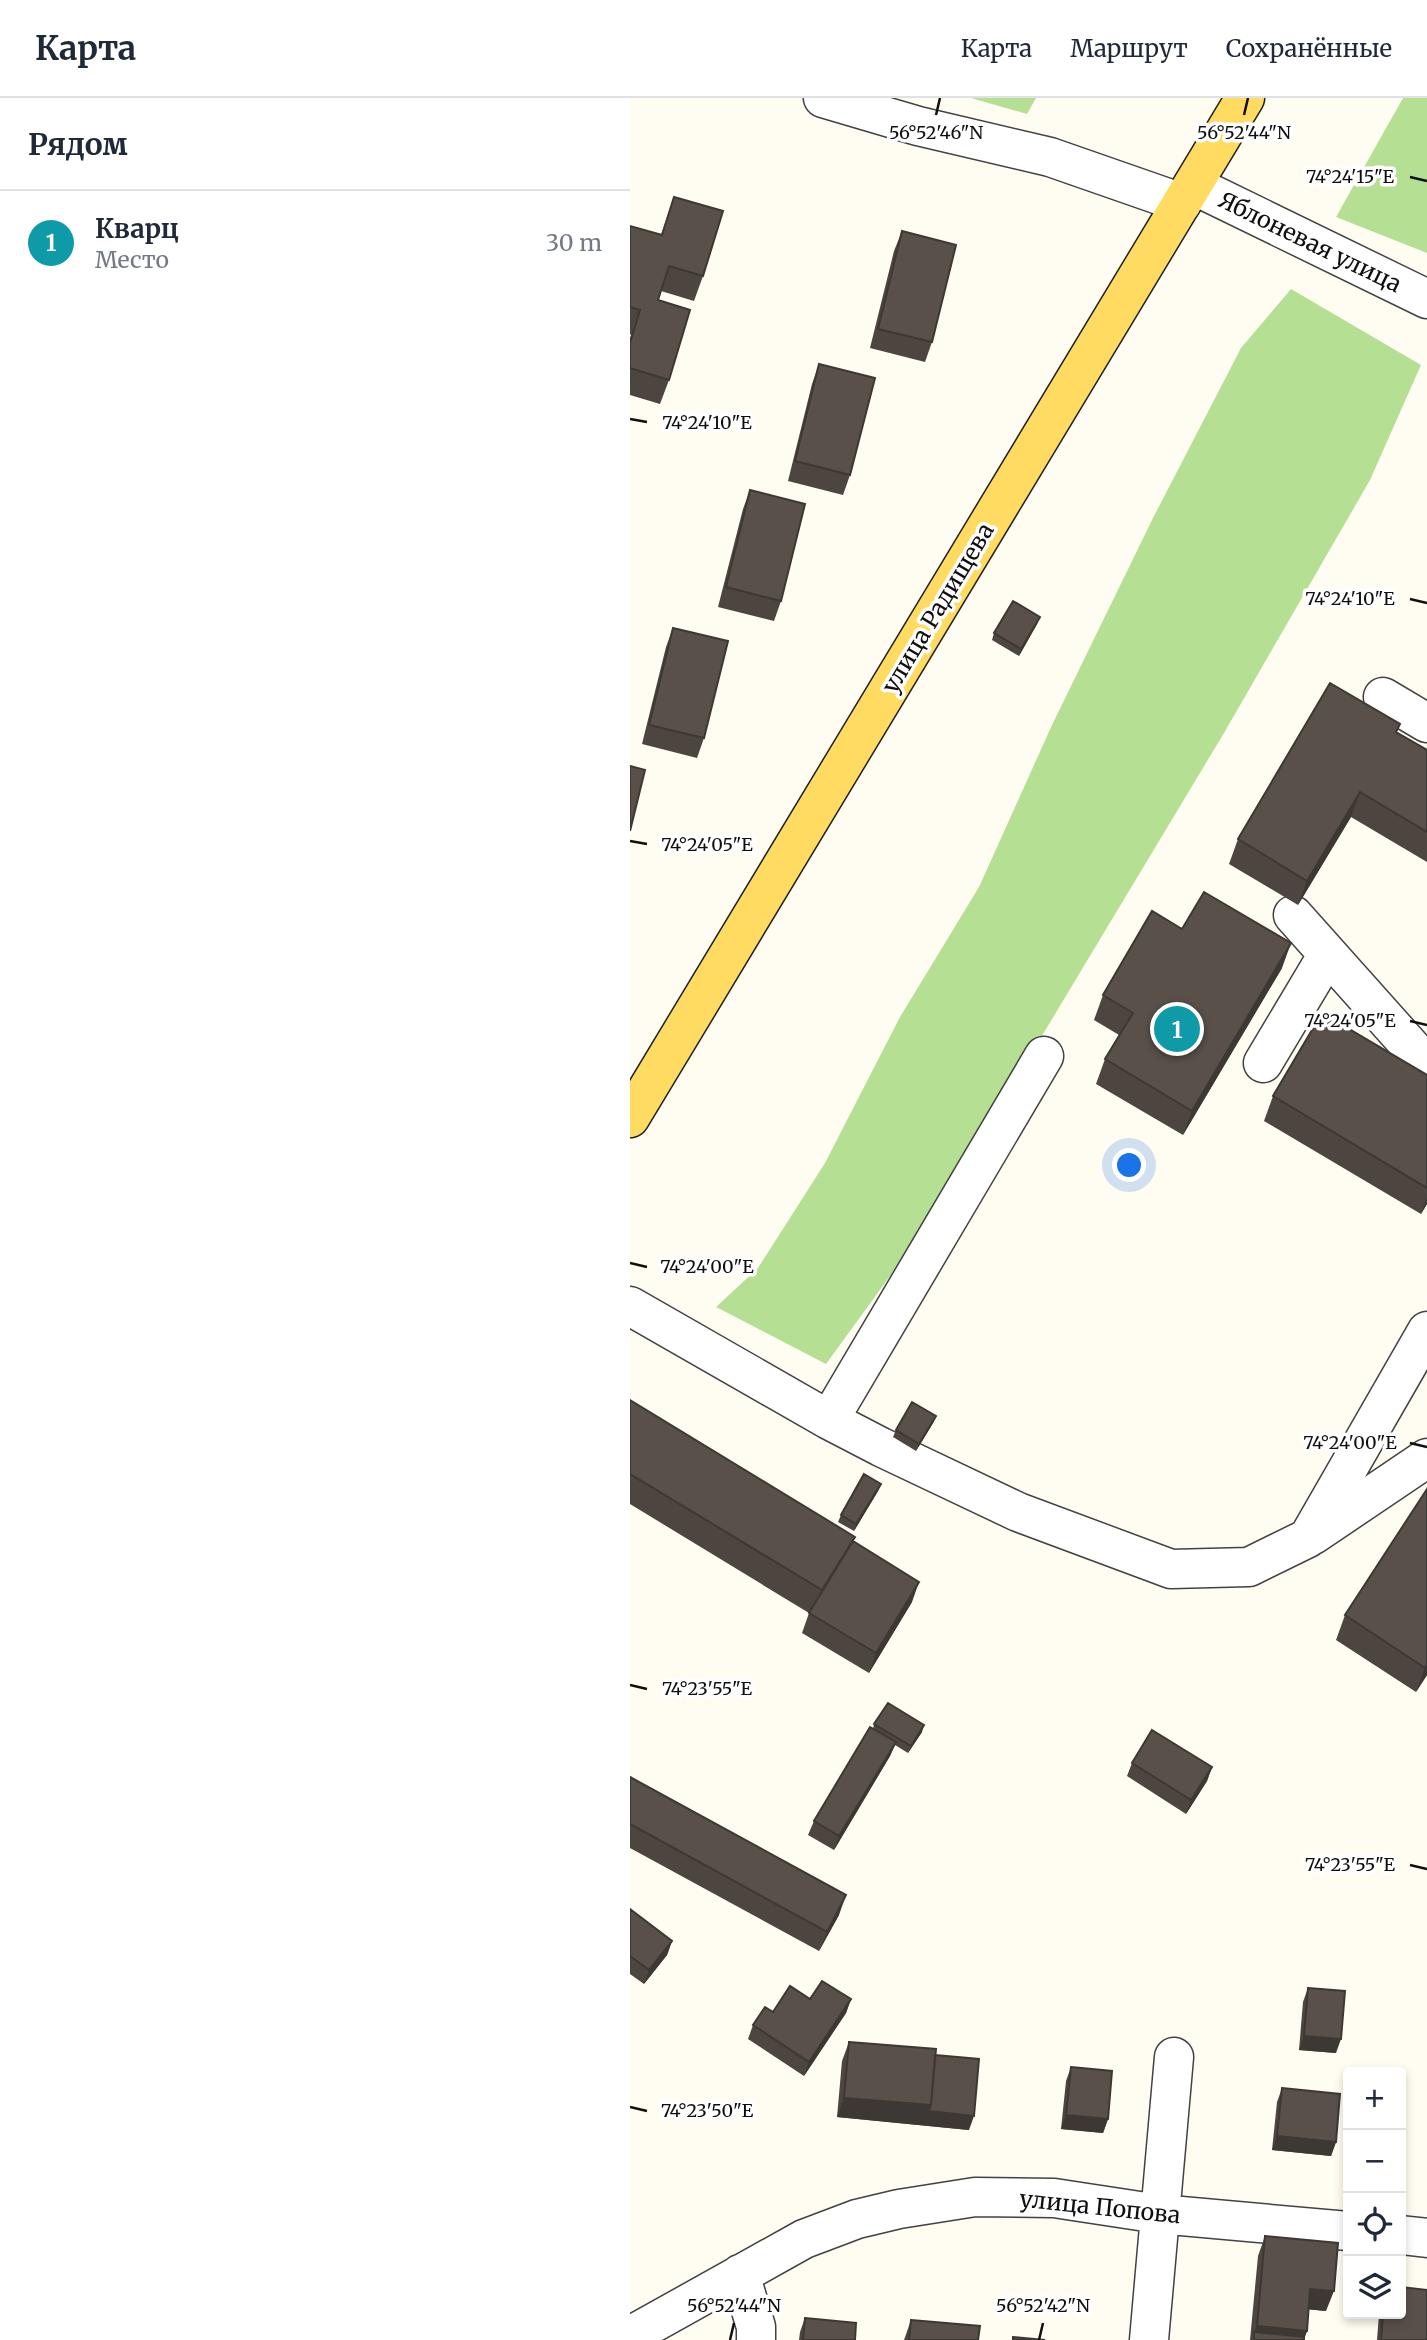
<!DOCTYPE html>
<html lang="ru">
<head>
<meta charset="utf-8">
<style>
	:root { --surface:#fff; --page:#f6f6f7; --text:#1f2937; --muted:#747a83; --line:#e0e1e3; --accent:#cd1a20 }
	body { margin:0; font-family:Merriweather,serif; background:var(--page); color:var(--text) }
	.controls { position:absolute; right:21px; bottom:21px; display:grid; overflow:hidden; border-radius:7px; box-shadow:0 4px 10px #0003 }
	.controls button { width:63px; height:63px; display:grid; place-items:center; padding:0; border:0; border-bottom:2px solid var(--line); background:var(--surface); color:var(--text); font:35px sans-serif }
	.you { position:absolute; left:500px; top:1068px; width:24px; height:24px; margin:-18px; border:5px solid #fff; border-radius:50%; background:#1a73e8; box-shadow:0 0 0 10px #1a73e833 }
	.badge { display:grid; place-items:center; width:46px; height:46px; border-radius:50%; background:var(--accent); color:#fff; font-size:23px; font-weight:700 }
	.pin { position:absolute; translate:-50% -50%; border:4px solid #fff; box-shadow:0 2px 7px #0006 }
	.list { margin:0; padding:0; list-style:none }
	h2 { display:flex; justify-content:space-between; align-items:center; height:91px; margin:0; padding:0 28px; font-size:30px }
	h2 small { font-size:23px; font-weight:400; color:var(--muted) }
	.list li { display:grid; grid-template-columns:46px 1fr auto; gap:21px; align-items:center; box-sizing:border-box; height:105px; padding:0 28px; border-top:2px solid var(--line) }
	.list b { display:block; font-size:26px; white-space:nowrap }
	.list p { margin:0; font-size:23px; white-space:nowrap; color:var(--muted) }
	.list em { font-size:23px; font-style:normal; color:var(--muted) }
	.icon { flex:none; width:38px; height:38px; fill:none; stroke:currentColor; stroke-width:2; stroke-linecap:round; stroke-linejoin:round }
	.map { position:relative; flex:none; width:797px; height:2242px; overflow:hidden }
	header { display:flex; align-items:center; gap:42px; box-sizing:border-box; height:98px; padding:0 35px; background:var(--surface); border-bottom:2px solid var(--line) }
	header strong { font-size:33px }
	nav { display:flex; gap:38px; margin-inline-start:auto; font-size:24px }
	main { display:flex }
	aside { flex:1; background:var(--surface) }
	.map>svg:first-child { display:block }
	.forest { fill:#b5e094 }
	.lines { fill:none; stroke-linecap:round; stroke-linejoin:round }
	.minor-casing { stroke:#424242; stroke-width:41 }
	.major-casing { stroke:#202020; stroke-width:41 }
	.minor { stroke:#fff; stroke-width:38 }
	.major { stroke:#ffdb61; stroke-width:38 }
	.wall { fill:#4d4540 }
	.shaded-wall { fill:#3e3834 }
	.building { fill:#59504a; stroke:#3e3834; stroke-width:2 }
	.ticks { fill:none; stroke:#0f0f0f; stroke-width:2.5 }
	.labels { text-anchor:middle; stroke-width:7; stroke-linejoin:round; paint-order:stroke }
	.street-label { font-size:23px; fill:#0f0f0f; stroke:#fff }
	.ticks-label { font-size:18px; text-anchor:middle; fill:#0f0f0f; stroke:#fff; stroke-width:7; stroke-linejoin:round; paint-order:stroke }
</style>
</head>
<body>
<header>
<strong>Карта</strong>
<nav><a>Карта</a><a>Маршрут</a><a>Сохранённые</a></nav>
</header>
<main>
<aside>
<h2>Рядом<small></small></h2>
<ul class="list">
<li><span class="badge" style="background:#0f9aa8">1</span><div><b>Кварц</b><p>Место</p></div><em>30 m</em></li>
</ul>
</aside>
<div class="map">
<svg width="797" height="2242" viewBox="0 0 797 2242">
	<rect width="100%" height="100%" fill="#fffcf1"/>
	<path class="forest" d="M341 0H406L397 16Z
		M773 0H797V155L706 119Z
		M661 191 791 267 740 382 594 635 303 1119 196 1266 86 1209 128 1170 195 1065 270 919 349 789 422 627 523 420 611 250Z"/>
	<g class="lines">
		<g class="minor-casing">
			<path id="minor" d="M193 0 288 28 420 59 552 105
				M563 87 797 201
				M753 599 797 625
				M663 817 797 967
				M633 965 698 856
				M0 1208 199 1322 251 1349 388 1414 541 1471 619 1469 678 1440 797 1233
				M199 1322 414 958
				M683 1437 797 1360
				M771 2137 797 2140
				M110 2176 126 2229V2242
				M0 2238 174 2141 227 2121 269 2111 345 2099 424 2100 529 2116 718 2133
				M519 2242 544 1959"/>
		</g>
		<g class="major-casing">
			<path id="major" d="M0 1020 615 0"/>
		</g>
		<use href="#minor" class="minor"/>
		<use href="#major" class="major"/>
	</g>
	<path class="wall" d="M44 99 73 178 64 203 31 193 28 202 39 282 30 306 0 297V240L1 237 0 236V128L31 137Z
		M272 133 302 244 295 264 240 250 264 153Z
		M189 266 220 377 213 397 158 383 182 286Z
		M120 392 151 503 144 523 88 509 113 411Z
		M407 526 389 558 362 542 364 535Z
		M43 530 74 640 67 660 12 646 36 549Z
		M767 635 797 652V764L721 719 668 807 599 766 608 741Z
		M552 831 652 870 553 1037 466 986 475 961 489 937 464 922 473 897Z
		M797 977V1106L791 1116 634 1023 643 998Z
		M0 1302 223 1443 282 1504 239 1575 172 1535 179 1515 0 1406Z
		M306 1318 303 1325 286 1353 263 1339 266 1332Z
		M251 1386 248 1393 224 1433 208 1424 211 1417Z
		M797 1391V1577L786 1594 706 1542 715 1517Z
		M244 1626 292 1634 278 1655 265 1647 260 1658 204 1752 178 1737 184 1723 243 1631Z
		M502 1665 582 1669 577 1683 556 1716 497 1678Z
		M0 1679 209 1817 189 1853 0 1750Z
		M0 1811 42 1843 37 1857 14 1886 0 1876Z
		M678 1890 706 1955 669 1952 673 1904Z
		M180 1901H221L216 1915 174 1978 118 1941 123 1927 143 1914Z
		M219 1944 305 1957 339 2032 207 2019 212 1963Z
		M441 1969 478 2021 473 2035 431 2031 436 1983Z
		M652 1990 706 2044 701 2058 642 2052 647 2004Z
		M635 2138 696 2213 678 2211 677 2233 674 2242H620L628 2158Z
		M749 2216H771L797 2242H747Z
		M175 2220 225 2242H169L170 2234Z
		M281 2222 348 2242H274Z"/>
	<path class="shaded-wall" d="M410 519 407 526 389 558 391 551Z
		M730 694 721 719 668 807 677 783Z
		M661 845 652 870 553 1037 562 1013Z
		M797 1099V1106L791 1116Z
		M306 1318 303 1325 286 1353 289 1346Z
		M251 1386 248 1393 224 1433 226 1426Z
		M289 1484 282 1504 239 1575 246 1555Z
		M797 1566V1577L786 1594 795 1570Z
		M294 1627 292 1634 278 1655 281 1648Z
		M266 1644 260 1658 204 1752 209 1738Z
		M582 1669 577 1683 556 1716 561 1702Z
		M216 1797 209 1817 189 1853 197 1834Z
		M42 1843 37 1857 14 1886 19 1872Z
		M221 1901 216 1915 174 1978 179 1964Z
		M674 1938 711 1941 706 1955 669 1952Z
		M214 2000 301 2007 344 2018 339 2032 207 2019Z
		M436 2017 478 2021 473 2035 431 2031Z
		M647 2038 706 2044 701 2058 642 2052Z
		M680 2191 704 2193 696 2213 673 2211Z
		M627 2228 677 2233 673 2242 624 2234Z"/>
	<path class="building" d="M44 99 93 113 73 178 39 168 28 202 60 212 39 282 0 270V245L10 212 0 209V128L32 137Z
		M272 133 326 147 302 244 248 231Z
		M189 266 245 280 220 377 165 363Z
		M120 392 175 406 151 503 96 489Z
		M383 503 410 519 391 551 364 535Z
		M43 530 98 543 74 640 19 627Z
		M700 585 770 626 766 634 797 652V734L730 694 677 783 608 741Z
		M0 668 15 672 0 733Z
		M574 794 661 845 562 1013 475 961 503 915 473 897 522 813 552 831Z
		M692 915 797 977V1090L643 998Z
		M0 1302 225 1439 192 1492 0 1376Z
		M282 1304 306 1318 289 1346 266 1332Z
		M234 1376 251 1386 226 1426 211 1417Z
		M797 1391V1566L795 1570 715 1517Z
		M223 1443 289 1484 246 1555 179 1515Z
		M258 1605 294 1627 281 1648 244 1626Z
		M240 1629 266 1644 209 1738 184 1723Z
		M522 1632 582 1669 561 1702 502 1665Z
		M0 1679 216 1797 197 1834 0 1726Z
		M0 1811 42 1843 19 1872 0 1858Z
		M192 1883 221 1901 179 1964 123 1927 135 1909 143 1914 160 1888 180 1901Z
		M678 1890 715 1893 711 1941 674 1938Z
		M219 1944 306 1951 301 2007 214 2000Z
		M305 1957 349 1961 344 2018 299 2013 301 2007Z
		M441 1969 482 1973 478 2021 436 2017Z
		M652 1990 710 1996 706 2044 647 2038Z
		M635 2138 708 2145 704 2193 680 2191 677 2233 627 2228Z
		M771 2189 797 2192V2242H751L753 2216H771Z
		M175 2220 226 2225 225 2242H173Z
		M281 2222 350 2228 348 2242H279Z
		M624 2234 674 2239V2242H624Z
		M383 2239 415 2242H383Z"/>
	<path class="ticks" d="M306 17 310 0M614 17 618 0M780 79 797 83M0 321 17 324M780 501 797 505M0 743 17 746M780 923 797 927M0 1165 17 1169M780 1345 797 1349M0 1587 17 1591M780 1767 797 1771M0 2009 17 2013M100 2242 104 2225M409 2242 413 2225"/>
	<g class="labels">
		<g class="street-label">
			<text transform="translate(680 144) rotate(26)" y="8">Яблоневая улица</text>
			<text transform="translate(308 510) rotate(-59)" y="8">улица Радищева</text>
			<text transform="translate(470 2109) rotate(6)" y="8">улица Попова</text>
		</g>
	</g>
	<g class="ticks-label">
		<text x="306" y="41">56°52'46"N</text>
		<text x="614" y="41">56°52'44"N</text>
		<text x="720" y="85">74°24'15"E</text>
		<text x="77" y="331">74°24'10"E</text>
		<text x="720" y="507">74°24'10"E</text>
		<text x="77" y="753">74°24'05"E</text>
		<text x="720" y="929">74°24'05"E</text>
		<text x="77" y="1175">74°24'00"E</text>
		<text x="720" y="1351">74°24'00"E</text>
		<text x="77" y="1597">74°23'55"E</text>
		<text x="720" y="1773">74°23'55"E</text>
		<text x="77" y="2019">74°23'50"E</text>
		<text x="104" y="2214">56°52'44"N</text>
		<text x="413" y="2214">56°52'42"N</text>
	</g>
</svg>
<div class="controls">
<button>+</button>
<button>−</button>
<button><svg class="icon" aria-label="locate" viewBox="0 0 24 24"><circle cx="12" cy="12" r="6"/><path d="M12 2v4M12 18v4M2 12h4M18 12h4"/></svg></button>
<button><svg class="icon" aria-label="layers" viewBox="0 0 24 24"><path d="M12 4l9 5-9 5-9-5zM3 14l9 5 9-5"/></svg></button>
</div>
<div class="you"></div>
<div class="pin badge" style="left:547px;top:931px;background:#0f9aa8">1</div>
</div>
</main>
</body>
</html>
